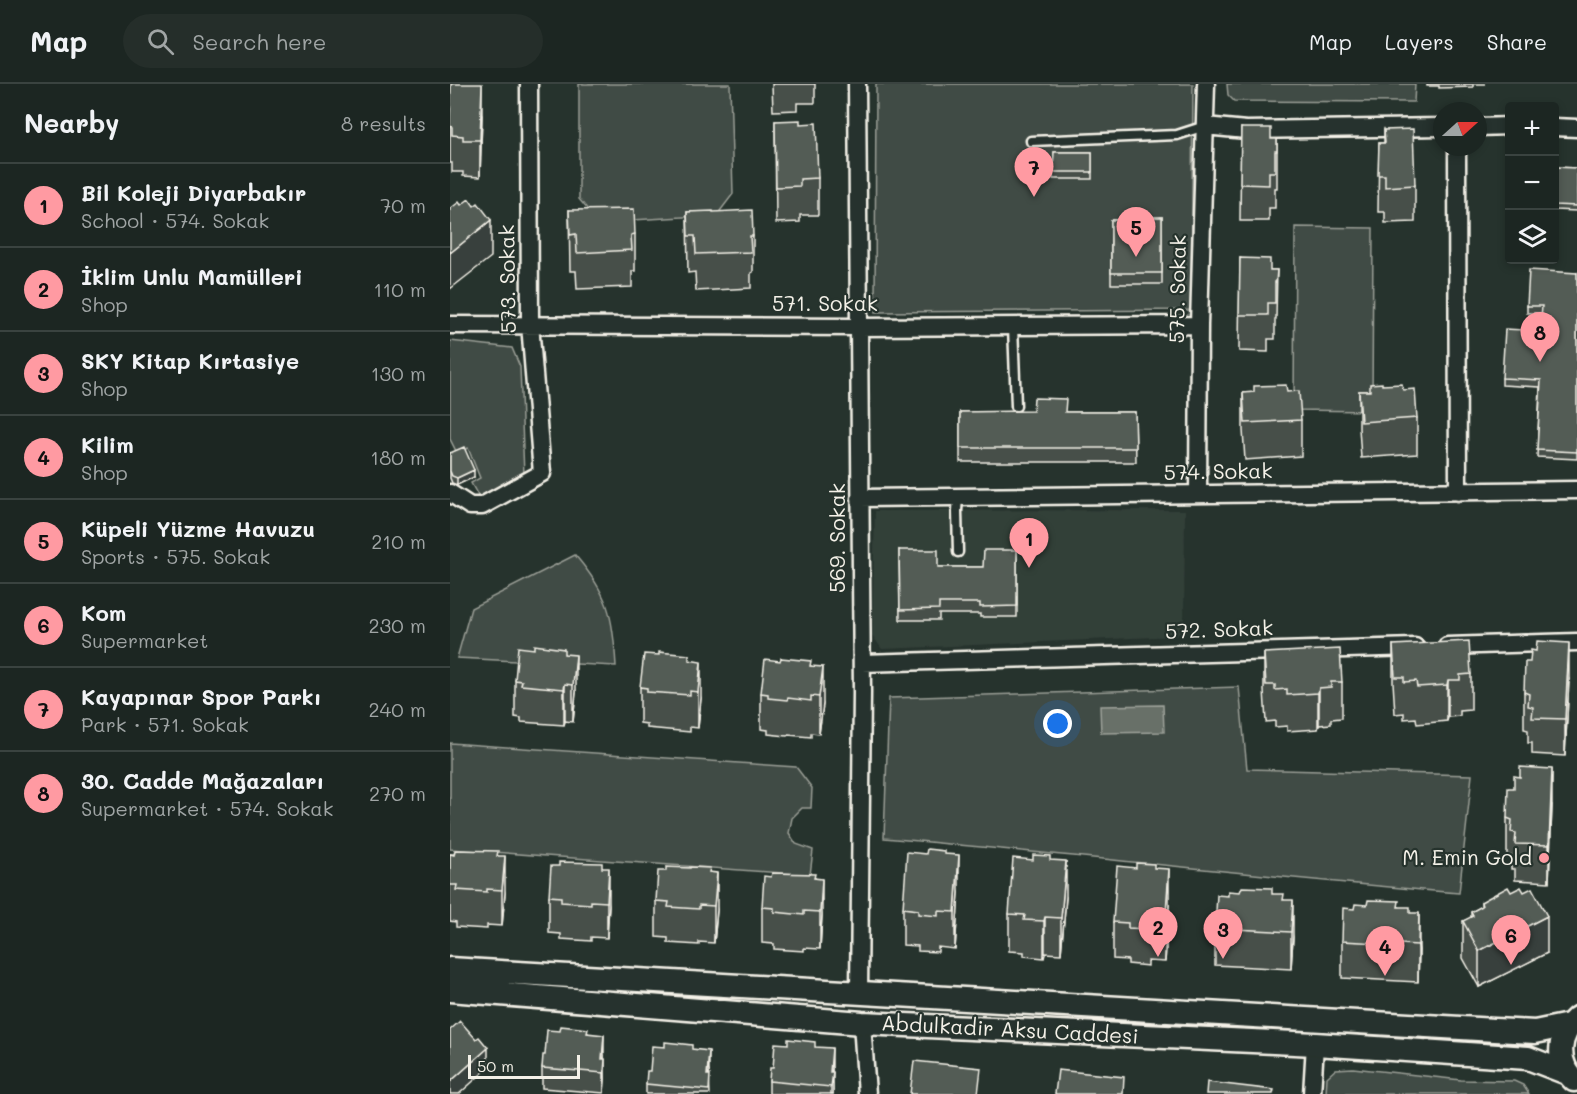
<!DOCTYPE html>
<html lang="en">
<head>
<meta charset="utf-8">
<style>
	:root { --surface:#1c2622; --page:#252e2a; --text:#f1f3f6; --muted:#a0a5a5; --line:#3a4340; --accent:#ff9aa2 }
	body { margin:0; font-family:Mali,sans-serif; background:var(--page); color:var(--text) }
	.controls { position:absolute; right:18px; top:18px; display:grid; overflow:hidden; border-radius:6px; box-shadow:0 3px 9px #0003 }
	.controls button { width:54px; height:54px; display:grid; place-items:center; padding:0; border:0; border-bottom:2px solid var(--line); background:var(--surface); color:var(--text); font:30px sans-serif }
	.compass { position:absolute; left:983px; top:18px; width:54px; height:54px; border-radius:50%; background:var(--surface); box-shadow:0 3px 9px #0003; rotate:69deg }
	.scale { position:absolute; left:18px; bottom:15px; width:112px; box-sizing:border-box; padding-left:6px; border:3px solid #f4f1e8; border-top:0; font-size:16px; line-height:21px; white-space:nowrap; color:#f4f1e8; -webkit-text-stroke:4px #26332d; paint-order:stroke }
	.you { position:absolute; left:608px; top:640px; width:21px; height:21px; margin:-15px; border:4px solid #fff; border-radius:50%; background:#1a73e8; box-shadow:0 0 0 9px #1a73e833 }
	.badge { display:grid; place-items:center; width:39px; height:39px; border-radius:50%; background:var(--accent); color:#111; font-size:20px; font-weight:700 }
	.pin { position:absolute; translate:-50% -50px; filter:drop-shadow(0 2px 3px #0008) }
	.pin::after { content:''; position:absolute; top:32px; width:21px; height:18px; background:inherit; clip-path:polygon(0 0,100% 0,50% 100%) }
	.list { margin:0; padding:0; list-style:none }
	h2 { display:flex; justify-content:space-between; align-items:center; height:78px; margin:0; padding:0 24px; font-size:26px }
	h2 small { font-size:20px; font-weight:400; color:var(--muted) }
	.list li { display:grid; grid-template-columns:39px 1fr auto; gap:18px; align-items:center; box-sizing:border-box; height:84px; padding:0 24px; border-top:2px solid var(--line) }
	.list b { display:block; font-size:22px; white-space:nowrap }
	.list p { margin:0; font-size:20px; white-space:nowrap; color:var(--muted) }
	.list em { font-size:20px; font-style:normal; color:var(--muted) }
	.icon { flex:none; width:33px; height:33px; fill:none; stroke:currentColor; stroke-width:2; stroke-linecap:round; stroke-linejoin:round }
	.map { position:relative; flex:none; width:1127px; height:1010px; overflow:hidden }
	header { display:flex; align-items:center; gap:36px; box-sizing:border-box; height:84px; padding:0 30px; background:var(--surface); border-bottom:2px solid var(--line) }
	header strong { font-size:28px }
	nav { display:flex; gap:33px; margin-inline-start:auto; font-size:21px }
	.search { width:420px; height:54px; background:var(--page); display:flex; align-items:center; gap:15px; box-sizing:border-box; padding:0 21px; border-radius:33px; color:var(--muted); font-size:22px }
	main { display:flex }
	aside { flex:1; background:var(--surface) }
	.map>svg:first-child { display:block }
	.built { fill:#333f39 }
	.green { fill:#414b45; stroke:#9a9e96; stroke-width:1.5 }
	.water { fill:#676f68; stroke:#9fa39b; stroke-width:1.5 }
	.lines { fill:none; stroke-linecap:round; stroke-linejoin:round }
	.lane-casing { stroke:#f4f1e8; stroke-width:13 }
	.street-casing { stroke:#f4f1e8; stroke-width:21 }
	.secondary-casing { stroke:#f4f1e8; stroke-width:27 }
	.lane { stroke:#26332d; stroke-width:8 }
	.street { stroke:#26332d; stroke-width:16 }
	.secondary { stroke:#26332d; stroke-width:22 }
	.wall { fill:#474f49; stroke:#f4f1e8; stroke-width:1.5 }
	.shaded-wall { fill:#39403c; stroke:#f4f1e8; stroke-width:1.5 }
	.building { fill:#525c55; stroke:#f4f1e8; stroke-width:1.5 }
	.poi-dot { fill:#ff9aa2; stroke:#26332d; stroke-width:2 }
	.labels { text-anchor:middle; stroke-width:4.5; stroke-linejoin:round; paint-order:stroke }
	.street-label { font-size:21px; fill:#f4f1e8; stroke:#26332d }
	.poi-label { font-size:21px; fill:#f4f1e8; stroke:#26332d; text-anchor:end }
</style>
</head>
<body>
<header>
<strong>Map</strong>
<div class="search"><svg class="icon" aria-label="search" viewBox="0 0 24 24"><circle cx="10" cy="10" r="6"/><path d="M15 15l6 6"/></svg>Search here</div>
<nav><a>Map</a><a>Layers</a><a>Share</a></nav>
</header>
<main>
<aside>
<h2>Nearby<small>8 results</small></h2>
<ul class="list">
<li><span class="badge">1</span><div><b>Bil Koleji Diyarbakır</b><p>School · 574. Sokak</p></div><em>70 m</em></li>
<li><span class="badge">2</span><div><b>İklim Unlu Mamülleri</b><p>Shop</p></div><em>110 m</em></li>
<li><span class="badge">3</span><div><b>SKY Kitap Kırtasiye</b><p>Shop</p></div><em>130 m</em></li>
<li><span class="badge">4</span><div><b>Kilim</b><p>Shop</p></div><em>180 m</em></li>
<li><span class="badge">5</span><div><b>Küpeli Yüzme Havuzu</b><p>Sports · 575. Sokak</p></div><em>210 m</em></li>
<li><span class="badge">6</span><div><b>Kom</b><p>Supermarket</p></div><em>230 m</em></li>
<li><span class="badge">7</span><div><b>Kayapınar Spor Parkı</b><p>Park · 571. Sokak</p></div><em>240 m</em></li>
<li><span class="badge">8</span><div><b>30. Cadde Mağazaları</b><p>Supermarket · 574. Sokak</p></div><em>270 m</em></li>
</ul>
</aside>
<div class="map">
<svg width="1127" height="1010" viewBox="0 0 1127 1010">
	<rect width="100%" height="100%" fill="#26332d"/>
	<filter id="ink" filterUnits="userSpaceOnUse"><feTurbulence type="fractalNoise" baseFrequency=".0167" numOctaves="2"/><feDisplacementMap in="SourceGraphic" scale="12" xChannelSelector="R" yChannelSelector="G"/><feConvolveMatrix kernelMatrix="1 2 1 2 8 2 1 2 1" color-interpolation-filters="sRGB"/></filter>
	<g filter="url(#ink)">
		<path class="built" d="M735 426 734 542 727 552 432 565 422 551 425 427Z"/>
		<path class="green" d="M129 0H280L283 110 267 131 148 138 129 115Z
			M426 0H743L741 226 425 228Z
			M777 0H965L964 18 784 17 778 11Z
			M845 143 923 144 922 327 844 326Z
			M0 257 62 264 70 283 74 392 31 417 21 399 30 394 18 364 7 369 0 355Z
			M125 471C159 511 163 531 166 582L7 574 21 524Z
			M789 603 797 685 1022 691 1009 809C817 793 626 771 434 754L439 614Z
			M0 659 346 683 362 704 361 724H352L342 734 339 749 346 760 363 766 360 791 0 765Z
			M903 984 1011 996 1064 997 1073 1001 1079 1010H876L877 993 886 985Z"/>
		<path class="water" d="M713 621 714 648 651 649 650 622Z"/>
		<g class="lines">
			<g class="lane-casing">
				<path id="lane" d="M581 57 727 51 755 42
					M563 242 566 322
					M508 468 507 427 508 413"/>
			</g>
			<g class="street-casing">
				<path id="street" d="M407 0 412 608 409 908
					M755 42 796 46 992 43
					M1028 43 1060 42
					M1104 43 1127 44
					M1007 63 1008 408
					M0 241 408 243 749 241
					M0 409 20 422H32L92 389 80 240 79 0
					M748 410 749 241 756 0
					M410 414 1127 406
					M997 562 1127 558
					M412 579 965 563
					M412 939 417 1010
					M862 1010 865 960"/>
			</g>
			<g class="secondary-casing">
				<path id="secondary" d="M0 885 1045 946 1085 948 1119 941
					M0 906 412 939 865 960 1078 974 1117 989
					M1124 996C1105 977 1108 951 1127 934"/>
			</g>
			<use href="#lane" class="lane"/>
			<use href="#street" class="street"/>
			<use href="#secondary" class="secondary"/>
		</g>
		<path class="wall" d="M322 0H365V19H347V26L323 27Z
			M977 0H1035H1023V3L989 4V2H977Z
			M0 7 32 31 30 93 13 92V88H2V79H0Z
			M325 37 350 40 368 94V131H350V138L326 139Z
			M791 44 821 55H827V104H825V124H819V137H790Z
			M934 46 965 101V138L935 139V128H928L929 59H934Z
			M604 68H642V95H603Z
			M1104 83 1127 84V127L1104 126Z
			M119 126 185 150V187H182V203L127 205 126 187H120Z
			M237 128H263L303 152V188L301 189V204L246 207 245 188 238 189Z
			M712 133V200H661V136H700Z
			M790 174 820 186H827L826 235H825V255H818V268L789 267Z
			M1127 189V375L1087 373 1090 303 1052 301V294L1090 247 1091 229H1077V222Z
			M932 301 953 306 967 334V370L911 374 909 344V307H920Z
			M837 308 851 336V372L795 376 793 346V309Z
			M510 328H685L686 378H510Z
			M0 369 24 393 7 401 2 399 0 394Z
			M449 466 488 483H533L567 466V533H530V530H489V536H450Z
			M943 561 1021 590V626L1010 627V632L998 633 997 637 967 640 966 634 954 635V629L945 630 943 598Z
			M814 569 892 598V634L881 635V640L869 641 868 645 837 647V642L825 643V637L816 638 814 606Z
			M114 570 126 608 123 638 115 637 114 641 71 638V634L65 633V596Z
			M239 576 251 614 248 644 240 643V648L197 644V640L190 639V603Z
			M361 582 373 620 369 650 361 649V653L338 651 337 652 318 650V646L311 645V609Z
			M1119 595 1115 672 1082 670V659H1078V646L1074 645V608Z
			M1102 721 1099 798 1065 796V785H1061V772L1057 771V734Z
			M0 770 48 772 55 809 52 842 37 841V845L6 843V838L0 837Z
			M476 770H494L509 808 505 865 488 863V868L468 867V862L453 861V824Z
			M583 776H600L616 813 611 870 595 869 594 874 574 872V868L559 867V830Z
			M152 784 159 821 157 854 141 853V857L111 855V850L99 849V812Z
			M240 784 260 788 267 826 264 859 249 858V861L218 859V854L206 853V817L216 787Z
			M686 784H704L719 821 715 878 698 877V882L678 880V876L663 875V838Z
			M365 794 372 831 370 865 354 864V867L324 865V860L312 859V823Z
			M822 810 834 816 843 853 841 885 765 881V844L778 812Z
			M1031 818 1097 869 1029 903 1013 874V837L1021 834V828L1031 823Z
			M949 823 960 829 969 866 968 898 892 894V857L904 825Z
			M138 949 154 971 155 995 154 1009 92 1004V984L95 971Z
			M365 963 382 984 383 1010H319V997L323 984Z
			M242 966 259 987 260 1010H196V1000L200 987Z"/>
		<path class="shaded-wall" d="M32 0V31L30 93V56Z
			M41 136V173L0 205V169Z
			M24 386V393L7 401V394Z
			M1119 559V595L1115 672V635Z
			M126 571V608L123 638V601Z
			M251 578V614L248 644V608Z
			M373 583V620L369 650V613Z
			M998 596V633L997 637V601Z
			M115 600V637L114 641V605Z
			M869 604V641L868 645V609Z
			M1102 685V721L1099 798V761Z
			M509 771V808L505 865V828Z
			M55 772V809L52 842V806Z
			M616 777V813L611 870V834Z
			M159 784V821L157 854V818Z
			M719 785V821L715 878V842Z
			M267 789V826L264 859V822Z
			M372 795V831L370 865V828Z
			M843 816V853L841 885V848Z
			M969 829V866L968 898V861Z
			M1097 832V869L1029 903V867Z
			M595 833V869L594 874V837Z
			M154 951V971L153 989 152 975Z
			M38 964V984L9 1010H0V998Z
			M382 964V984L380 1003V988Z
			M259 967V987L257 1005V991Z
			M155 975V995L154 1009V989Z
			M383 988V1010H381V1003Z"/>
		<path class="building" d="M1 0H32L30 56H13V52L2 51V43L0 42Z
			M350 36V40L366 39 368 94 350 95V102L326 103 325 37Z
			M791 44H821V55H827V67H825V88H819V101L790 100Z
			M963 45 965 101 935 103V91H928L929 59H935L934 46Z
			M604 68H642V88H603Z
			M1104 83 1127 84V122L1104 121Z
			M19 115 24 122 28 119 41 136 0 169V125L9 118 11 121Z
			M184 125 185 150 181 151 182 166 127 169 126 150 120 151 119 126Z
			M302 126 303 152H300L301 168 246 170 245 152H238L237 128 263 127V128Z
			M701 133H712V189H661V136H700Z
			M790 174 820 175V186H827L826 198H825V219H818V231H789Z
			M1079 186 1127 189V368L1087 366 1091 296 1052 294 1055 245 1090 247 1092 222H1077Z
			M932 299V301L952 300 953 306 965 305 967 334 911 338 909 307H920V300Z
			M836 301 837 308 849 307 851 336 795 339 793 309 804 308V302Z
			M584 314 616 315 615 328H685L686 364H510V328L583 327Z
			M14 363 24 386 7 394 2 392 0 387V369Z
			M449 466H488V483H533L534 466H567V522L530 523V519H489V525L450 526Z
			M1019 557 1021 590 1010 591V596H998L997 601 967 603 966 597 954 598V593H945L943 561Z
			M1087 557 1119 559 1115 635 1082 634 1083 623 1078 622 1079 610 1074 608 1075 578H1080L1081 566 1086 567Z
			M84 561 114 565V570L126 571 123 601 115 600 114 605 71 601 72 597 65 596 68 563 84 565Z
			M890 565 892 598H881V603L869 604 868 609 837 611V605L825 606V601H816L814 569Z
			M209 568 239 571V576L251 578 248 608 240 607V611L197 608V604L190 603 194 570 209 571Z
			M331 574 361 577 360 582 373 583 369 613 361 612V617L338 614 337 616 318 614V610L311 609 315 575 330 577Z
			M1070 683 1102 685 1099 761 1065 760 1066 749 1061 748 1062 736 1057 734 1058 704H1064V692L1070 693Z
			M477 765 494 767V770L509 771 505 828 488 827V832L468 830V826L453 824 457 768 476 770Z
			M5 766 48 767 47 772H55L52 806 37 805V808L6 806 7 801H0V770L4 771Z
			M583 771 600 772V776L616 777 611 834 595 833 594 837 574 836 575 831 559 830 563 774 583 776Z
			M109 778 152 779V784H159L157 818 141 817V820L111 818V813L99 812 101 782H109Z
			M686 779 704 780V784L719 785 715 842 698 840V845L678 844V839L663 838 667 782 686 784Z
			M216 783 240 784V783L260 784 259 788 267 789 264 822 249 821V825L218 823 219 818 206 817 208 787H216Z
			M322 789 365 790 364 794 372 795 370 828 354 827V831L324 828V824L312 823 314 792 321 793Z
			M792 803 822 804V810H834L833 816H843L841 848 765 844 767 811 778 812V807L790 808Z
			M1058 803 1061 808 1071 803 1074 808 1082 804 1097 832 1029 867 1013 837 1023 832 1021 828 1032 822 1031 818Z
			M918 816 949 817 948 823H960V829H969L968 861 892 857 893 824 904 825 905 820 917 821Z
			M10 937 26 955 29 953 38 964 0 998V946Z
			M111 942 138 945 137 949 154 951 152 975H155L154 989 92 984 93 971H95L97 946 110 947Z
			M338 955 365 958V963L382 964 380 988H383L381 1003 319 997 320 984H323L325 959 338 960Z
			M215 958 242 961V965L259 967 257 991H260L259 1006 196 1000 197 987H200L202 962 215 963Z
			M464 977 531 984 528 1010H460Z
			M608 986 674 993 673 1010H605Z
			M757 998 824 1006 823 1010H756Z"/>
	</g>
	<circle class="poi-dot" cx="1094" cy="774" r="6"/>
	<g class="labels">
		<g class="street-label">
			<text transform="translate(58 195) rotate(-91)" y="7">573. Sokak</text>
			<text transform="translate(728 205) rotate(-89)" y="7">575. Sokak</text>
			<text x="375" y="227">571. Sokak</text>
			<text transform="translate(768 388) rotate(-1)" y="7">574. Sokak</text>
			<text transform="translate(388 454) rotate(-90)" y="7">569. Sokak</text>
			<text transform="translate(769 546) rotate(-2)" y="7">572. Sokak</text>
			<text transform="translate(560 946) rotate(3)" y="7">Abdulkadir Aksu Caddesi</text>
		</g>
		<g class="poi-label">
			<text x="1082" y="781">M. Emin Gold</text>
		</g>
	</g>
</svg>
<div class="controls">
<button>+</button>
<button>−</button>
<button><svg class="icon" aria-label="layers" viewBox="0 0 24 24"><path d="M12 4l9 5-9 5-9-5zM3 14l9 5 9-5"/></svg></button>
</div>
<svg class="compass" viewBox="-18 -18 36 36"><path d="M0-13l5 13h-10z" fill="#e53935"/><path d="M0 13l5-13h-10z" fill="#a0a5a5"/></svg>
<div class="scale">50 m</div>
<div class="you"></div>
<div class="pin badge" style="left:579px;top:484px">1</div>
<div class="pin badge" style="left:708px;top:873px">2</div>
<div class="pin badge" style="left:773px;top:875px">3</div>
<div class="pin badge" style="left:935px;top:892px">4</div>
<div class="pin badge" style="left:686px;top:173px">5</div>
<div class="pin badge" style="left:1061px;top:881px">6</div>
<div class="pin badge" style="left:584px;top:113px">7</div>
<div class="pin badge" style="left:1090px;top:278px">8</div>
</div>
</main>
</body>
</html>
